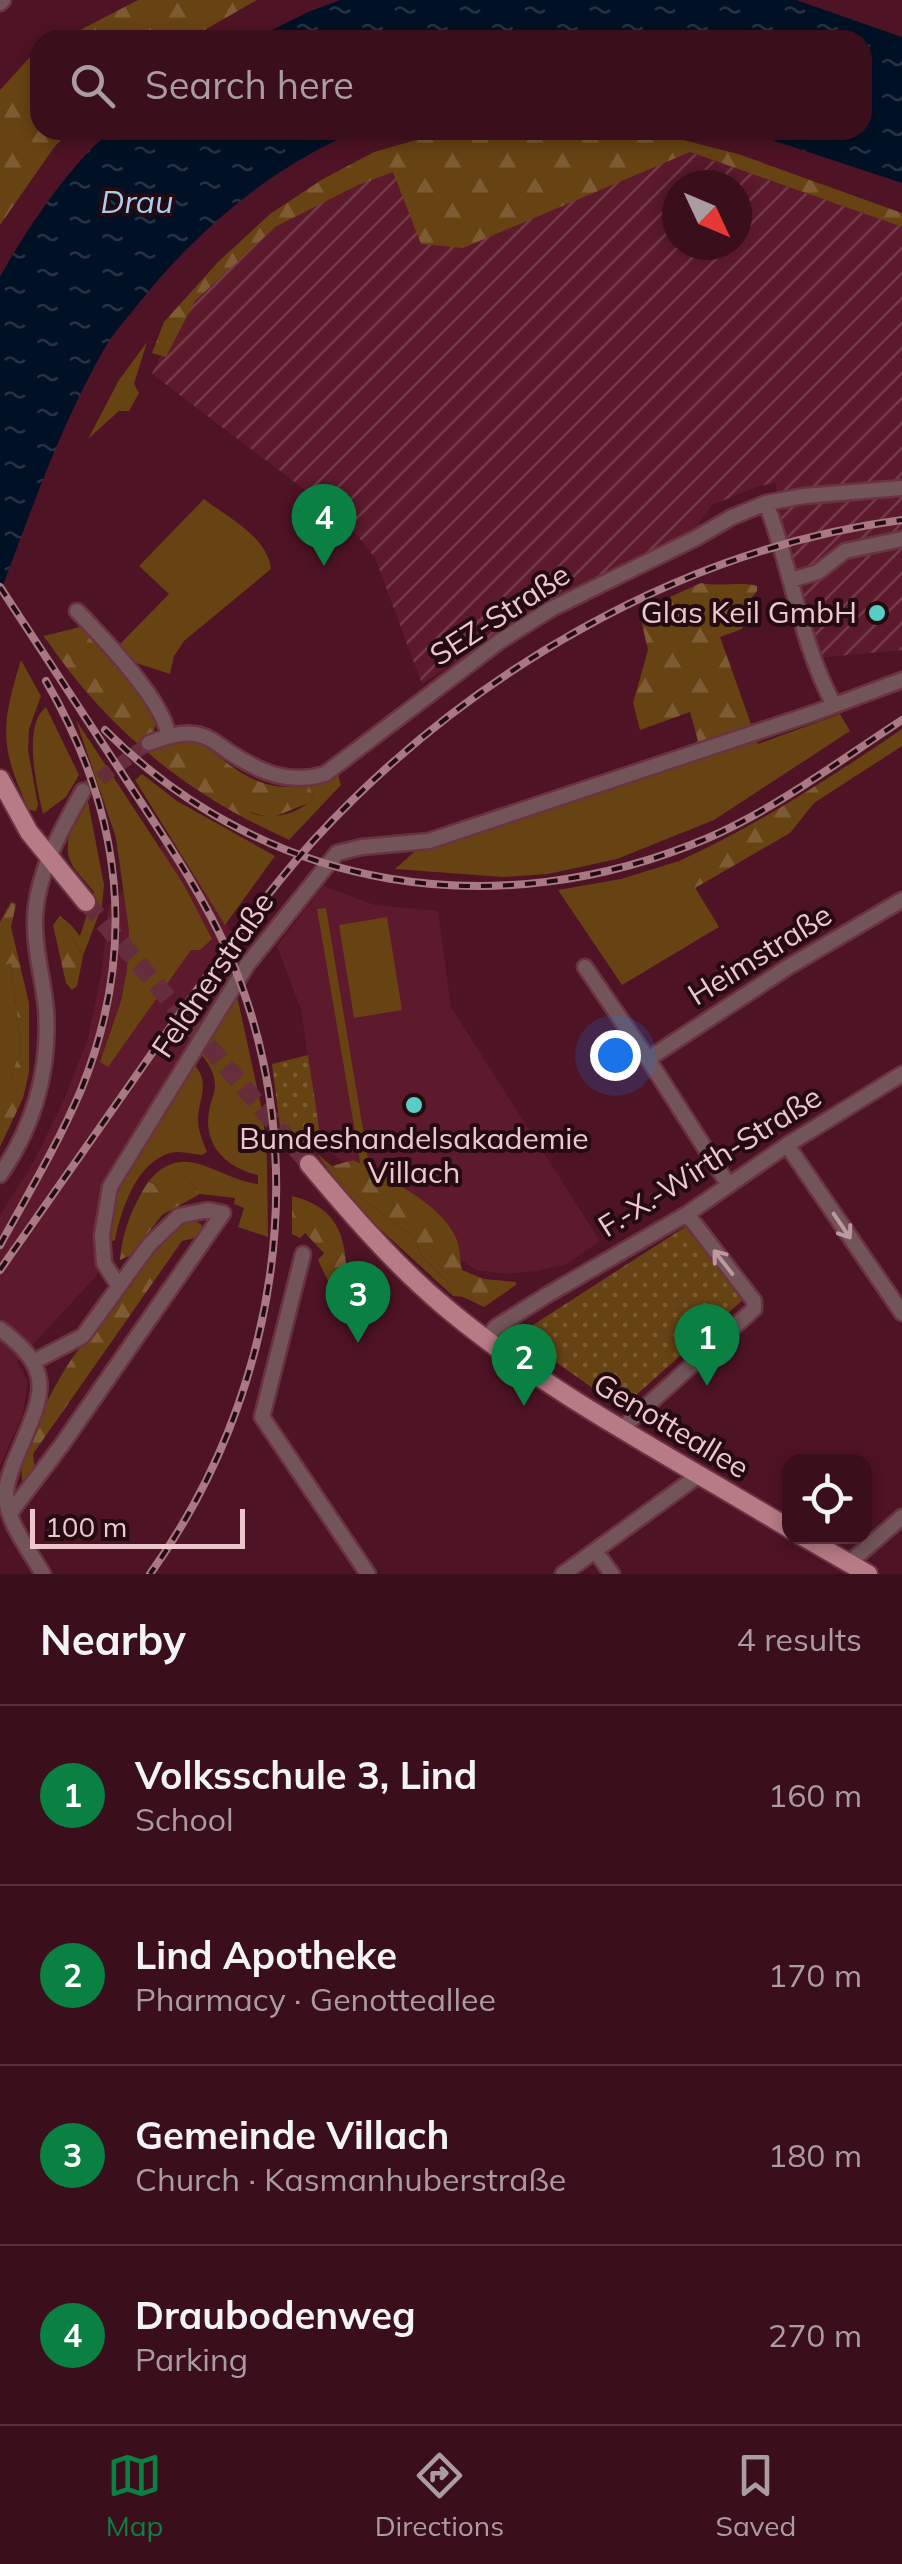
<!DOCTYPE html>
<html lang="en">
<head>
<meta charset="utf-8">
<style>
	:root { --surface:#3a0e1b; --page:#411724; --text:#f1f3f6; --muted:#ab9ca3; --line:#542e3a; --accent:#0b8043 }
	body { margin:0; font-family:Mulish,sans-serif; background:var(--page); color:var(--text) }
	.controls { position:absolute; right:30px; bottom:30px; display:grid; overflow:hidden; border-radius:20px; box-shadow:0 5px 15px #0003 }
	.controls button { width:90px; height:90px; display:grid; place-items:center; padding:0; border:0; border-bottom:2px solid var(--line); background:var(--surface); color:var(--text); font:50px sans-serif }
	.compass { position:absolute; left:662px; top:170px; width:90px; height:90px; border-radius:50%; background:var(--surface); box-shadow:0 5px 15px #0003; rotate:134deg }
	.scale { position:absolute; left:30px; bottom:25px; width:215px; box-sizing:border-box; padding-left:10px; border:5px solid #edc7cc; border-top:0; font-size:28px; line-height:35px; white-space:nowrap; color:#edc7cc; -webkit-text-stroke:8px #240b11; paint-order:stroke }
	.you { position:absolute; left:615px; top:1055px; width:35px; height:35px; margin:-25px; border:8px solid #fff; border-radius:50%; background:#1a73e8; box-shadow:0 0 0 15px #1a73e833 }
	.badge { display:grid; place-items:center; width:65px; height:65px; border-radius:50%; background:var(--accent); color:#fff; font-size:32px; font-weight:700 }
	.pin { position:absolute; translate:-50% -82px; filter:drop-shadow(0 2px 5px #0008) }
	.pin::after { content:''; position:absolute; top:52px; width:35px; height:30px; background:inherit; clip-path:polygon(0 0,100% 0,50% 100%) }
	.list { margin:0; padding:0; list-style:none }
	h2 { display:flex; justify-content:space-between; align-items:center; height:130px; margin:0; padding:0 40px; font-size:42px }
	h2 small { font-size:32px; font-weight:400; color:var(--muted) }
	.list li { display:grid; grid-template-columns:65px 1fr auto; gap:30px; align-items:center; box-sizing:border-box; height:180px; padding:0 40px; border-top:2px solid var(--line) }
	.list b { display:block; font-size:38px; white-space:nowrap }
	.list p { margin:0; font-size:32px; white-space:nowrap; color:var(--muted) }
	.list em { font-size:32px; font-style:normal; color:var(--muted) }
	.icon { flex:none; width:55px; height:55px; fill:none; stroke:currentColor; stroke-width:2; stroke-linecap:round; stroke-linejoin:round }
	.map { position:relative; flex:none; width:902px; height:1574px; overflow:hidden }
	.search { position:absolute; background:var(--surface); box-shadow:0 5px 15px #0003; left:30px; right:30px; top:30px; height:110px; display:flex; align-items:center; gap:25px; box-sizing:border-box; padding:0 35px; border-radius:30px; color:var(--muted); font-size:38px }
	.sheet { height:850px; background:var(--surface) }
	nav { display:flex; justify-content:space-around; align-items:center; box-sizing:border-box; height:140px; border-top:2px solid var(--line); background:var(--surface); font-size:28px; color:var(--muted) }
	nav a { display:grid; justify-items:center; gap:5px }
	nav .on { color:var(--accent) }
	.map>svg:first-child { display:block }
	.built { fill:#5c1a2c }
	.industrial { fill:url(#industrial-furrows); fill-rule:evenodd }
	.green { fill:#674213 }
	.forest { fill:url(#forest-firs) }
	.park { fill:url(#park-dots) }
	.water { fill:url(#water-ripples) }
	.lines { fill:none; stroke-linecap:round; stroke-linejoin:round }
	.minor-tunnel { stroke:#662e3d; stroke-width:14; stroke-dasharray:14 7; stroke-linecap:butt }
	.major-tunnel { stroke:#662e3d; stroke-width:18; stroke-dasharray:18 9; stroke-linecap:butt }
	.minor-casing { stroke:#6b3342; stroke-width:19 }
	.major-casing { stroke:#6b3342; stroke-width:22 }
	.minor { stroke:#725459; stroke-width:14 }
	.major { stroke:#b67b85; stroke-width:18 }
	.rail-casing { stroke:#a87983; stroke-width:8 }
	.rail { stroke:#240b11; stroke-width:4; stroke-dasharray:11; stroke-linecap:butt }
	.oneway { stroke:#bc999e }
	.poi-dot { fill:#56cec4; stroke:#240b11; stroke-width:4 }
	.labels { text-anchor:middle; stroke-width:8; stroke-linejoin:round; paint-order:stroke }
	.poi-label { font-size:30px; fill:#edc7cc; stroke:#240b11; text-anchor:end }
	.street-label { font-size:30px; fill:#edc7cc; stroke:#240b11 }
	.water-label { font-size:32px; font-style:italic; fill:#a9cef0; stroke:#240b11 }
</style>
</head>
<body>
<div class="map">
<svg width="902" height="1574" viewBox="0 0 902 1574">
	<defs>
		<pattern id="industrial-furrows" width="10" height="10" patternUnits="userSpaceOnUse" patternTransform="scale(2.5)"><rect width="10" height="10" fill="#5c1a2c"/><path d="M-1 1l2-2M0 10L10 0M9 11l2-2" fill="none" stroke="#743a49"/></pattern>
		<pattern id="forest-firs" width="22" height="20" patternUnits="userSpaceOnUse" patternTransform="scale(2.5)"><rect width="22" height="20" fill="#674213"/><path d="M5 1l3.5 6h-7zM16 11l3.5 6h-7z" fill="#7d5c34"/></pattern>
		<pattern id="park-dots" width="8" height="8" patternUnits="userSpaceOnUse" patternTransform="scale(2.5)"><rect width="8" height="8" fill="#674213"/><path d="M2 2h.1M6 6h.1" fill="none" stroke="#7d5c34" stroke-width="1.8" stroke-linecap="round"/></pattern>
		<pattern id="water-ripples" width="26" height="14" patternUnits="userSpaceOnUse" patternTransform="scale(2.5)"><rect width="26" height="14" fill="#001125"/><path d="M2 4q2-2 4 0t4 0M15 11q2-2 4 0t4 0" fill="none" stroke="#263243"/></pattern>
	</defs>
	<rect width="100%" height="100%" fill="#4e1324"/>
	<path class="built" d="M173 833 245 955 107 1176 97 1222 98 1274 17 1362 28 1381 23 1414 0 1466V1215L33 1163 63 1102 87 1041 102 971 108 907Z
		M323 886 375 905 438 911 451 1007 600 1241 567 1264 537 1271 506 1274 476 1270 460 1259 422 1219 321 1146 301 1010 277 946Z"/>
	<path class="industrial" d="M689 152 902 227V650L816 658 778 518 776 483 759 486 712 505 693 532 557 596 422 684 375 558 345 520 152 374 186 302 253 237 350 174ZM677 185H737V245H677Z"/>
	<path class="green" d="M147 342 134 384 139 393 129 411H119L88 439 119 380Z
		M204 499C227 517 268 537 271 569L184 641 174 656 170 674 130 661 117 647 169 594 139 566Z
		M21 660 41 696 29 729 28 750 38 805 36 811 29 810C0 748 0 727 21 660Z
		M46 707 79 775 66 797 43 814C37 788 22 725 46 707Z
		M840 714 850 731 714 820 617 859 548 874 503 877 395 869 414 852 756 738 758 744Z
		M76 720 184 885 212 939 200 950H191L108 1067 100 1062 121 1001 127 970 129 931 116 838Z
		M142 774 177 801 275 856 225 925 135 780Z
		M338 775 341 785 289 840 246 819 249 812C270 822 298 814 314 798L309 785Z
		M88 801 104 885 102 906 83 956 71 935V925L80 936 94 892C72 865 61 861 72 825H75Z
		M679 861 719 927 622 985 558 890 621 879Z
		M326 908 369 1165 361 1167 317 909Z
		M387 917 402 1010 354 1018 339 925Z
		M11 962 21 1048 4 1098 0 1099V967Z
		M236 991 263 1115 267 1161 268 1237 238 1227 244 1208 234 1204 235 1198 200 1194 184 1174 157 1185 148 1182C184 1138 216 1179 258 1184V1175C227 1168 203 1146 209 1111 210 1103 214 1095 215 1087 215 1072 208 1062 198 1051Z
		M191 1062C212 1080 199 1096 198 1119 198 1131 203 1141 207 1152L202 1155C191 1154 180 1150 170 1153 136 1163 121 1210 115 1240L110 1242 113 1200 121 1179Z
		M316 1153 332 1166 340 1182 415 1239 421 1255 446 1280 453 1296 355 1206Z"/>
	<path class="forest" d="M138 0H257L187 40H61Z
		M40 51V130H72L55 146 0 225V90L32 55Z
		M451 130H644L738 154 902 213V227L690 152 463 248 421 244 393 172 358 185 275 227 195 301 166 357 152 353 164 322 218 262 270 214 323 179 374 152Z
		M701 583C720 587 743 581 757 586V591L745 606 742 629 720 637 756 738 689 748 698 741 690 712 640 730 633 703 648 650 639 611Z
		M80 627C112 646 133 685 154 714L156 724 152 737 156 748C169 747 183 741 195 743 206 745 214 753 222 759 249 781 274 792 309 785L314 798 311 802 271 818 250 812 246 819C162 774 97 715 44 636Z
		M902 729V746L814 803 790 833 695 888 679 861C758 825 830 778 902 729Z
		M11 902 16 904 11 927 29 1003V1072L23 1098 0 1147V1099L4 1097 21 1048 11 963 0 967V922Z
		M60 916 71 925V935L83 956 77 986 72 990 66 983 53 925Z
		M353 1160C385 1177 441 1203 456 1238 460 1247 460 1260 462 1270L484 1279 516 1282V1285L484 1307 463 1297 453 1296 446 1280 421 1255 415 1239 340 1182 332 1166Z
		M169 1173 184 1174 200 1194 162 1215 131 1255 120 1260C122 1231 133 1206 148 1182L157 1185Z
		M292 1196C340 1208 346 1238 347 1282L328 1281 318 1260 324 1253 305 1233 300 1238 292 1234Z
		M191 1219 201 1224 203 1231 198 1237 182 1241 33 1454 35 1471 24 1486C11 1463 59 1375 76 1353 88 1336 102 1321 115 1304 136 1275 156 1231 191 1219Z"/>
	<path class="park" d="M308 1055 321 1141 283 1151 272 1064Z
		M688 1225 745 1298 625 1405 614 1403 523 1339 522 1332Z"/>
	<path class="water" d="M340 0H796L902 37V183L742 130H862V40H252L308 12Z
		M113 130H360C273 165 197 230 139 303 128 317 115 331 106 346 61 423 32 509 0 593V277C24 233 73 159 113 130Z"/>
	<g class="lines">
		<path class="minor-tunnel" d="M83 791 149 743"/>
		<path class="major-tunnel" d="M86 902 309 1164"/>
		<g class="minor-casing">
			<path id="minor" d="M0 3 3 0
				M766 503C792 569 800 642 834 705
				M791 580 818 572 845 551 902 539
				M77 611C101 636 167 704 168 737
				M149 743C163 738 179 732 195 734 208 736 218 744 229 752 260 772 288 785 325 774L500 641 551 609 696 538 732 517 766 503 804 496 902 488
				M585 967 648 1059
				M787 1145 902 1313
				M0 1175C34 1126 50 1069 46 1009 43 978 34 950 35 918 37 872 61 830 83 791
				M728 1184 648 1059 788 967 902 900
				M303 1254 262 1417 368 1574
				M118 1285 104 1263 102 1235 110 1187 247 965 337 853 362 847 429 841 814 713 902 680
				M0 1329C60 1373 40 1399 16 1458 11 1471 6 1482 6 1496 7 1523 30 1551 43 1574
				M486 1339 496 1327 547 1295 687 1214 787 1145 902 1074
				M621 1429 754 1309V1301L687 1214
				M10 1513 61 1446 223 1213 208 1210 179 1216 149 1245 83 1336 35 1361
				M596 1552 612 1574
				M849 1563 902 1517
				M563 1574 699 1475"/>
		</g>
		<g class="major-casing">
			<path id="major" d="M0 779 29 832 86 902
				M309 1164C351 1214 394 1264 445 1307 550 1395 673 1457 790 1529
				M802 1536 868 1574"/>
		</g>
		<use href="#minor" class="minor"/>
		<use href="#major" class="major"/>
		<g class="rail-casing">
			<path id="rail" d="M0 587C43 652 86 718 129 784 165 839 202 893 229 954 317 1158 277 1397 150 1574
				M105 730C268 893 498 927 708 838 777 808 839 761 902 720
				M0 1245C28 1194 58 1144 81 1090 139 947 122 812 46 681
				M0 1270C52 1195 105 1121 157 1046 207 976 256 905 313 841 464 676 678 549 902 520"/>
		</g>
		<use href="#rail" class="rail"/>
	</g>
	<defs><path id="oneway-shaft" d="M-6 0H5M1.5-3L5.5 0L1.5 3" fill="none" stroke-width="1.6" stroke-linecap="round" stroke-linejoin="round" transform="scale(2.5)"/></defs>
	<g class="oneway">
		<use href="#oneway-shaft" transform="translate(842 1226) rotate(56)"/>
		<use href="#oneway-shaft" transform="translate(723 1262) rotate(-128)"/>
	</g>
	<g class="poi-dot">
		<circle cx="877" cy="613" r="10"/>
		<circle cx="414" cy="1105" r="10"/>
	</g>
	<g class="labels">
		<g class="poi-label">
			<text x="857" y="623">Glas Keil GmbH</text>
			<text x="414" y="1149" text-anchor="middle">Bundeshandelsakademie<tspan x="414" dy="34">Villach</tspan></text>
		</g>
		<g class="street-label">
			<text transform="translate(500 615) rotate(-33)" y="10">SEZ-Straße</text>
			<text transform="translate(760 955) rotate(-32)" y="10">Heimstraße</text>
			<text transform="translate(213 975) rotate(-56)" y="10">Feldnerstraße</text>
			<text transform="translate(710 1162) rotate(-32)" y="10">F.-X.-Wirth-Straße</text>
			<text transform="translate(671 1426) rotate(31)" y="10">Genotteallee</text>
		</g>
		<g class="water-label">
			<text x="137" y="213">Drau</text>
		</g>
	</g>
</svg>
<div class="controls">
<button><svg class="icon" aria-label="locate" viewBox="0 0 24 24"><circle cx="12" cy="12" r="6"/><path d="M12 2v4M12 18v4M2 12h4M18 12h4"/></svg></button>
</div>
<svg class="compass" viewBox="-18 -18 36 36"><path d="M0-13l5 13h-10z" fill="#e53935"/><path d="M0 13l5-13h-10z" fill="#ab9ca3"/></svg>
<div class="scale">100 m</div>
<div class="you"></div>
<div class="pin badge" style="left:707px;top:1386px">1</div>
<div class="pin badge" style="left:524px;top:1406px">2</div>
<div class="pin badge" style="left:358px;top:1343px">3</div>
<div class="pin badge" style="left:324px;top:566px">4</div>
<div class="search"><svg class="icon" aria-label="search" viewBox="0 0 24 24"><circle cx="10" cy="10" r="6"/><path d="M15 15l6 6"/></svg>Search here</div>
</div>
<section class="sheet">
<h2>Nearby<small>4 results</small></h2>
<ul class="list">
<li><span class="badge">1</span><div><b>Volksschule 3, Lind</b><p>School</p></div><em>160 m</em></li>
<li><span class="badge">2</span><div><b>Lind Apotheke</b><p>Pharmacy · Genotteallee</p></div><em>170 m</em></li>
<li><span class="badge">3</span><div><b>Gemeinde Villach</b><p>Church · Kasmanhuberstraße</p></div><em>180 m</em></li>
<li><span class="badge">4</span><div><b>Draubodenweg</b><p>Parking</p></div><em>270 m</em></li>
</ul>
</section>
<nav>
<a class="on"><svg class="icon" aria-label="map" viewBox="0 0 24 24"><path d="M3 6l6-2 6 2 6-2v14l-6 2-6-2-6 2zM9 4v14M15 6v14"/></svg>Map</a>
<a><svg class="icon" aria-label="directions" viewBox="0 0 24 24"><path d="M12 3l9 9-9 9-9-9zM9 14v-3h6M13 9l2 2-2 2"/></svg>Directions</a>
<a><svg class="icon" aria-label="saved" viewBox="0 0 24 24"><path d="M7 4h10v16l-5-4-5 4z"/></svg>Saved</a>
</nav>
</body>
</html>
